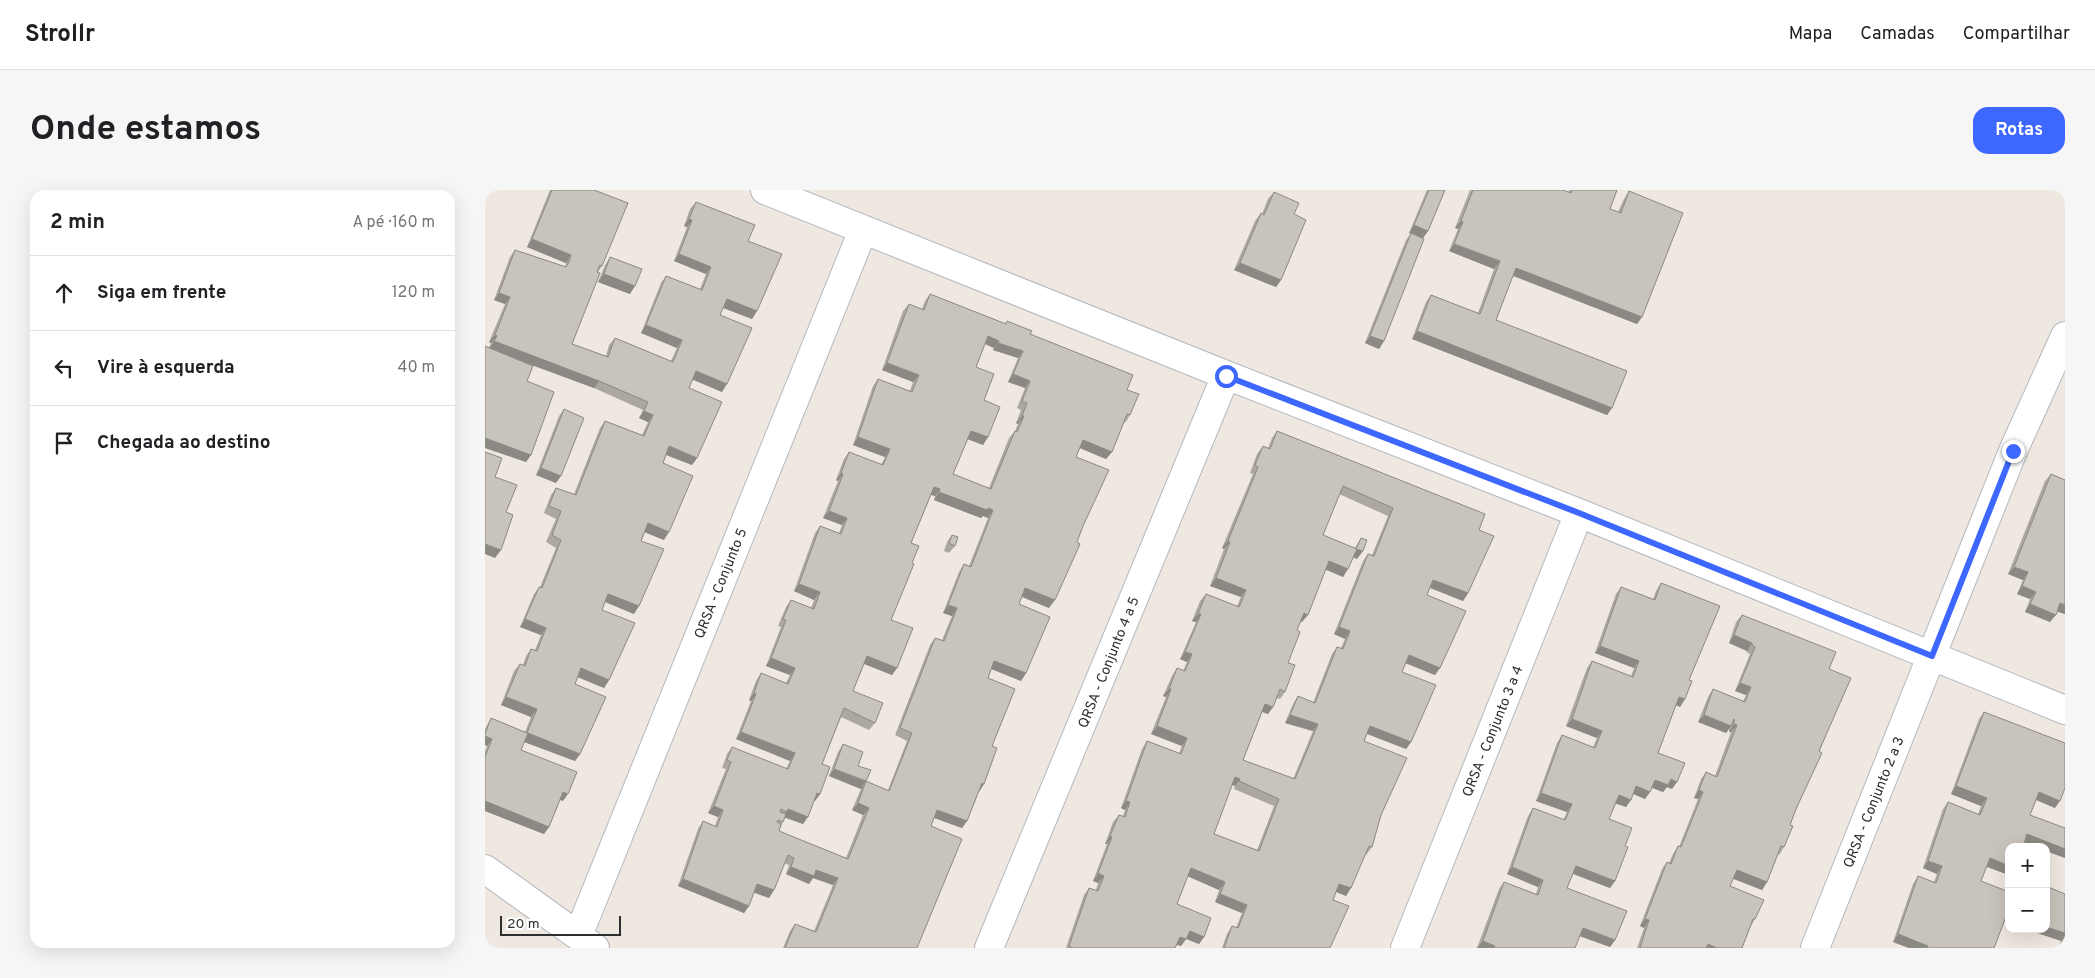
<!DOCTYPE html>
<html lang="pt">
<head>
<meta charset="utf-8">
<style>
	:root { --surface:#fff; --page:#f6f6f6; --text:#202124; --muted:#757577; --line:#e0e0e0; --accent:#3e67ff }
	body { margin:0; font-family:Overpass,sans-serif; background:var(--page); color:var(--text) }
	.controls { position:absolute; right:15px; bottom:15px; display:grid; overflow:hidden; border-radius:10px; box-shadow:0 5px 20px #0002 }
	.controls button { width:45px; height:45px; display:grid; place-items:center; padding:0; border:0; border-bottom:1px solid var(--line); background:var(--surface); color:var(--text); font:25px sans-serif }
	.scale { position:absolute; left:15px; bottom:12px; width:121px; box-sizing:border-box; padding-left:5px; border:2px solid #2e2e2e; border-top:0; font-size:14px; line-height:18px; white-space:nowrap; color:#2e2e2e; -webkit-text-stroke:4px #fff; paint-order:stroke }
	.stop { position:absolute; width:15px; height:15px; margin:-11px; border:4px solid #3e67ff; border-radius:50%; background:#fff }
	.stop.end { background:#3e67ff; border-color:#fff; box-shadow:0 1px 5px #0008 }
	.list { margin:0; padding:0; list-style:none }
	h2 { display:flex; justify-content:space-between; align-items:center; height:65px; margin:0; padding:0 20px; font-size:21px }
	h2 small { font-size:16px; font-weight:400; color:var(--muted) }
	.list li { display:grid; grid-template-columns:32px 1fr auto; gap:15px; align-items:center; box-sizing:border-box; height:75px; padding:0 20px; border-top:1px solid var(--line) }
	.list b { display:block; font-size:19px; white-space:nowrap }
	.list em { font-size:16px; font-style:normal; color:var(--muted) }
	.icon { flex:none; width:28px; height:28px; fill:none; stroke:currentColor; stroke-width:2; stroke-linecap:round; stroke-linejoin:round }
	.map { position:relative; flex:none; width:1580px; height:758px; overflow:hidden; border-radius:15px }
	header { display:flex; align-items:center; gap:30px; box-sizing:border-box; height:70px; padding:0 25px; background:var(--surface); border-bottom:1px solid var(--line) }
	header strong { font-size:24px }
	nav { display:flex; gap:28px; margin-inline-start:auto; font-size:18px }
	.intro { display:flex; align-items:center; justify-content:space-between; box-sizing:border-box; height:120px; padding:0 30px }
	h1 { margin:0; font-size:35px }
	.button { padding:12px 22px; border-radius:15px; background:var(--accent); color:#fff; font-size:18px; font-weight:700 }
	main { display:flex; gap:30px; padding:0 30px }
	aside { flex:1; background:var(--surface); border-radius:15px; box-shadow:0 5px 20px #0002 }
	.map>svg:first-child { display:block }
	.lines { fill:none; stroke-linecap:round; stroke-linejoin:round }
	.minor-casing { stroke:#b4b7c1; stroke-width:30 }
	.minor { stroke:#fff; stroke-width:28 }
	.wall { fill:#aca8a1; fill-rule:evenodd }
	.shaded-wall { fill:#8c8883 }
	.building { fill:#c8c3bb; stroke:#8c8883; fill-rule:evenodd }
	.route { stroke:#3e67ff; stroke-width:6 }
	.labels { text-anchor:middle; stroke-width:4; stroke-linejoin:round; paint-order:stroke }
	.street-label { font-size:14px; fill:#2e2e2e; stroke:#fff }
</style>
</head>
<body>
<header>
<strong>Strollr</strong>
<nav><a>Mapa</a><a>Camadas</a><a>Compartilhar</a></nav>
</header>
<div class="intro"><h1>Onde estamos</h1><a class="button">Rotas</a></div>
<main>
<aside>
<h2>2 min<small>A pé · 160 m</small></h2>
<ul class="list">
<li><svg class="icon" aria-label="ahead" viewBox="0 0 24 24"><path d="M12 20V5M6 11l6-6 6 6"/></svg><div><b>Siga em frente</b></div><em>120 m</em></li>
<li><svg class="icon" aria-label="left" viewBox="0 0 24 24"><path d="M17 20v-9H6M10 6l-5 5 5 5"/></svg><div><b>Vire à esquerda</b></div><em>40 m</em></li>
<li><svg class="icon" aria-label="arrive" viewBox="0 0 24 24"><path d="M6 21V4h12l-3 4 3 4H6"/></svg><div><b>Chegada ao destino</b></div></li>
</ul>
</aside>
<div class="map">
<svg width="1580" height="758" viewBox="0 0 1580 758">
	<rect width="100%" height="100%" fill="#efe8e0"/>
	<g class="lines">
		<g class="minor-casing">
			<path id="minor" d="M280 0 741 185 1094 323 1580 520
				M0 679 110 758
				M93 746 378 40
				M504 758 741 185
				M920 758 1094 323
				M1330 758 1528 261 1580 146"/>
		</g>
		<use href="#minor" class="minor"/>
	</g>
	<path class="wall" d="M65 0H109L117 76 113 82 87 154 121 166 124 155 130 148 186 171 192 158 156 143 176 93 181 86 215 99 221 84 189 71 202 37 199 36 205 19 211 12 263 51 272 121 267 129 238 118 235 125 237 202 208 189 204 198 212 268 207 275 181 265 178 273 179 350 159 342 156 351 149 424 120 412 117 420 124 490 119 498 93 487 90 494 95 564 90 571 39 552 36 560 78 611 75 610 64 637 59 644 0 621V561L2 556 0 555V539L6 528 40 542 46 527 16 515 29 481 35 474 38 475 41 466 46 459 50 460 56 445 35 437 49 404 54 397H55L71 358 61 352 71 329 59 323 66 305 71 298 89 304 115 238 120 231 157 245 163 232 154 228 158 220 109 198 38 172 42 191 46 265 41 272 0 258V156L4 158 6 153 4 152 20 114 9 110 25 67 30 60 80 77 81 73 42 57Z
		M942 0H960L943 41 938 48 899 151 894 159 880 153 921 50 926 43H924Z
		M985 0H1078L1084 2V0H1132L1125 19 1133 22 1139 9 1144 1 1157 127 1152 134 1028 86 1011 130 1127 218 1122 225 927 149 941 112 946 105 993 123 1009 79 964 61 973 39 970 38Z
		M789 2 809 24 796 90 791 97 749 80 770 31 776 23 777 24 783 9Z
		M125 67 145 104 113 92 120 75Z
		M445 104 520 134 522 131 642 200 645 225 640 233 639 232 627 262 621 269 594 258 591 267 598 336 564 418 537 407 534 414 541 483 536 491 506 479 503 488 507 556 499 594 494 601 482 631 477 638 449 628 446 636 432 758H298L305 741 310 734 329 741 348 695 328 688 324 694 301 684 304 675 299 673 289 700 284 708 269 702 264 716 259 723 193 696 213 639 218 631 230 636 233 627 223 623 241 579 237 578 242 564 247 557 301 579 305 571 251 549 266 511 264 510 271 491 276 483 301 493 305 485 281 476 296 437 293 436 301 417 306 410 326 418 329 410 309 401 330 343 335 336 354 343 357 335 338 328 353 291 351 290 359 269 364 262 396 275 400 267 368 255 388 196 393 189 425 201 428 192 397 180 418 121 424 114 437 119 440 111ZM500 154 509 158 508 160 533 168 523 192 540 198 532 218 536 220 531 233 533 234 530 241 524 248 504 298 468 284 482 249 498 255 503 247 499 210 491 177ZM446 305 450 306 449 310 496 328 498 326 503 328 484 376 479 374 474 382 458 423 467 426 457 450 450 448 445 455 410 545 422 551 403 600 381 591 373 576 358 554 353 562 344 586 376 599 367 620 378 625 361 668 294 641 300 627 318 634 329 611H330L335 604 337 574 356 527 384 540 390 533 368 501 379 474 407 485 412 478 406 430 427 373 426 353Z
		M79 219 71 293 51 285 74 226Z
		M792 241 994 340 983 403 978 411 945 398 942 405 955 478 950 485 920 473 917 482 926 552 921 559 882 544 879 551 896 625 887 657 881 665 880 664 866 698 861 706 851 702 848 710 845 758H737L742 744 747 736 751 738 757 723 730 712 734 700 702 686 692 714 719 747 714 754 701 749 696 756 691 755 690 758H581L599 705 604 698 611 700 613 693 608 691 622 654H620L628 632 634 625 638 626 640 620 636 618 657 559 662 551 694 563 697 556 666 544 681 507 678 506 687 486 692 478 698 481 702 472 695 469 711 432 707 431 715 411 721 404 752 416 756 407 725 396 739 359 737 358 768 284 765 283 772 264 778 256 783 258 787 248ZM854 304 903 326 887 365 883 364 878 371 849 444 860 449 856 458 852 457 847 464 828 513 813 506 808 514 800 533 828 541 808 589 758 570 777 522 783 524 788 517 792 508 795 509 800 502 803 473 812 440 815 431 817 432 841 379 858 387 868 367 872 369 876 348 870 358 838 345ZM747 595 750 596 749 599 789 616 772 660 729 644Z
		M1566 284 1580 290V424L1572 421 1565 432 1540 422 1545 409 1532 404 1538 390 1523 384 1560 291Z
		M467 345 470 356 464 363 459 361 462 352Z
		M1176 393 1204 490 1200 509 1195 517 1191 515 1173 563 1187 599 1182 597 1178 602 1167 598 1160 609 1148 604 1141 617 1131 613 1124 629 1140 656 1130 691 1125 698 1088 684 1082 698 1130 750 1125 757 1094 746 1090 758H992L1014 699 1019 692 1051 704 1053 697 1022 684 1043 626 1048 618 1078 630 1082 622 1051 611 1072 553 1077 545 1108 557 1112 548 1081 536 1102 478 1107 471 1146 486 1149 478 1110 463 1131 404 1136 397 1168 409 1171 401Z
		M1257 425 1344 479 1341 545 1311 619 1305 635 1299 657 1294 665 1293 664 1282 692 1277 700 1248 688 1245 696 1270 729 1266 736 1257 758H1152L1159 738 1155 736 1177 679 1182 672 1184 673 1188 664 1193 656 1194 657 1213 609 1209 608 1216 589 1221 582 1230 586 1246 542H1244V539L1241 543 1213 532 1223 507 1228 499 1258 511 1261 505 1250 501 1265 464 1261 462 1262 461 1244 453 1251 432Z
		M1499 522 1570 618 1551 610 1545 625 1580 638V668L1561 661V657H1550L1539 652 1524 685 1502 677 1496 691 1519 732 1509 758H1424L1408 752 1428 694 1433 686 1449 692 1452 684 1438 678 1458 619 1463 612 1493 624 1496 616 1466 604 1494 529Z
		M1563 697 1580 704V758H1573L1576 751 1561 739V700Z"/>
	<path class="shaded-wall" d="M204 29 207 30 202 37 199 36Z
		M976 31 978 32 973 39 970 38Z
		M929 35 943 41 938 48 924 43Z
		M47 49 86 65 81 73 42 57Z
		M969 54 1015 71 1009 79 964 61Z
		M194 64 226 77 221 84 189 71Z
		M755 73 796 90 791 97 749 80Z
		M1031 78 1157 127 1152 134 1026 85Z
		M119 84 150 96 145 104 113 92Z
		M14 103 25 107 20 114 9 110Z
		M242 109 272 121 267 129 236 117Z
		M161 135 197 150 192 158 156 143Z
		M932 141 1127 218 1122 225 927 149Z
		M10 145 12 146 6 153 4 152Z
		M503 146 514 151 509 158 498 153Z
		M885 146 899 151 894 159 880 153Z
		M9 151 114 191 109 198 4 159Z
		M513 153 538 161 533 168 508 160Z
		M402 173 434 185 428 192 397 180Z
		M211 181 242 194 237 202 206 189Z
		M528 184 545 191 540 198 523 192Z
		M159 221 168 225 163 232 154 228Z
		M537 226H539L533 234 531 233Z
		M486 241 503 247 498 255 480 248Z
		M373 247 405 259 400 267 368 255Z
		M0 248 46 265 41 272 0 258Z
		M598 250 627 262 621 269 593 257Z
		M184 256 212 268 207 275 179 264Z
		M56 278 76 286 71 293 51 285Z
		M356 283 358 284 353 291 351 290Z
		M449 297 455 299 450 306 444 304Z
		M454 302 508 320 503 328 498 326 496 328 449 310Z
		M344 321 362 328 357 335 338 328Z
		M163 333 184 342 179 350 157 341Z
		M743 351 745 352 739 359 737 358Z
		M0 354 16 360 10 368 0 364Z
		M871 359 878 361 872 369 866 366Z
		M844 371 863 379 858 387 839 379Z
		M1529 377 1543 382 1538 390 1523 384Z
		M731 388 761 400 756 407 725 396Z
		M948 390 983 403 978 411 943 397Z
		M314 394 335 402 329 410 309 401Z
		M1537 396 1551 402 1545 409 1532 404Z
		M540 398 570 410 564 418 535 406Z
		M123 404 154 416 149 424 118 411Z
		M1575 413 1580 415V424L1570 421Z
		M1545 414 1571 425 1565 432 1540 422Z
		M463 415 472 418 467 426 458 423Z
		M819 423 823 425 817 432 813 430Z
		M713 424H716L711 432 707 431Z
		M40 429 61 438 56 445 35 437Z
		M854 437 865 441 860 449 849 444Z
		M1249 445 1267 453 1262 461 1244 453Z
		M1115 456 1154 471 1149 478 1110 463Z
		M700 462 707 464 702 472 695 469Z
		M924 465 955 478 950 485 918 472Z
		M382 466 412 478 407 485 377 473Z
		M286 468 310 478 305 485 281 476Z
		M509 471 541 483 536 491 504 478Z
		M96 478 124 490 119 498 90 486Z
		M1255 493 1266 497 1261 505 1250 501Z
		M684 499H686L681 507 678 506Z
		M269 503 271 504 266 511 264 510Z
		M21 507 52 519 46 527 16 515Z
		M1194 507 1200 509 1195 517 1189 514Z
		M780 514 788 517 783 524 775 521Z
		M805 525 833 534 828 541 800 533Z
		M1219 525 1246 536 1241 543 1213 532Z
		M1087 529 1117 541 1112 548 1081 536Z
		M1249 534 1252 535 1246 542H1244Z
		M672 536 702 548 697 556 666 544Z
		M885 536 926 552 921 559 880 543Z
		M256 542 310 563 305 571 251 549Z
		M43 543 95 564 90 571 37 551Z
		M0 546 7 549 2 556 0 555Z
		M349 579 381 591 376 599 344 586Z
		M750 587 755 589 750 596 745 594Z
		M1186 589 1192 592 1187 599 1182 597 1178 602 1165 597 1170 590Z
		M497 593 499 594 494 602 492 601Z
		M1151 596 1165 602 1160 609 1146 603Z
		M1471 596 1502 608 1496 616 1466 604Z
		M1214 600 1218 602 1213 609 1209 608Z
		M78 602 83 604 78 611 73 609Z
		M1554 602 1575 611 1570 618 1549 609Z
		M332 603 335 604 330 611 327 610Z
		M1056 603 1087 614 1082 622 1051 611Z
		M1134 605 1146 610 1141 617 1129 613Z
		M0 611 64 637 59 644 0 621Z
		M641 611 645 612 640 620 636 618Z
		M373 613 384 618 378 625 367 620Z
		M229 616 238 620 233 627 223 623Z
		M303 619 323 627 318 634 298 627Z
		M452 620 482 631 477 638 447 627Z
		M1542 644 1580 659V668L1561 661V657H1550L1537 652Z
		M625 646 627 647 622 654H620Z
		M1505 668 1524 676V685L1500 676Z
		M1443 671 1457 676 1452 684 1438 678Z
		M1091 676 1130 691 1125 698 1086 683Z
		M306 677 331 680 353 688 348 695 328 688 324 694 301 684Z
		M1027 677 1058 690 1053 697 1022 684Z
		M706 678 740 692 734 700 700 685Z
		M1252 680 1282 692 1277 700 1246 688Z
		M613 683 619 686 613 693 608 691Z
		M198 689 264 716 259 723 193 696Z
		M272 694 289 700 284 708 267 702Z
		M854 694 866 698 861 706 849 701Z
		M735 704 762 715 757 723 730 712Z
		M1522 724 1524 725V734L1517 731Z
		M1160 729 1164 730 1159 738 1155 736Z
		M1561 737 1580 743V746L1576 751 1540 739H1561Z
		M1098 738 1130 750 1125 757 1092 745Z
		M705 741 719 747 714 754 699 748Z
		M1413 744 1443 756 1441 758H1424L1408 752Z
		M695 747 701 749 696 756 690 754Z
		M998 751 1010 756 1008 758H992Z
		M1223 754 1232 758H1220Z"/>
	<path class="building" d="M67 0H109L143 13 117 76 115 75 112 82 115 83 87 154 123 167 130 148 188 172 197 150 161 135 181 86 217 100 226 77 194 64 207 30 204 29 211 12 270 35 263 51 297 64 272 121 242 109 235 125 267 138 242 194 211 181 204 198 237 212 212 268 184 256 178 273 208 286 184 342 163 333 156 351 179 359 154 416 123 404 117 420 150 433 124 490 96 478 90 494 121 507 95 564 43 543 36 560 92 582 83 604 78 602 64 637 0 611V567L7 549 0 546V544L6 528 42 543 52 519 21 507 35 474 40 476 46 459 52 461 61 438 40 429 54 397 57 398 76 350 67 345 76 321 64 316 71 298 91 305 120 231 159 246 168 225 159 221 163 212 114 191 9 151 12 146 10 145 25 107 14 103 30 60 81 77 84 72 86 65 47 49Z
		M944 0H960L943 41 929 35Z
		M988 0H1078L1086 3 1087 0H1132L1125 19 1136 23 1144 1 1198 23 1157 127 1031 78 1011 130 1142 181 1127 218 932 141 946 105 995 124 1015 71 969 54 978 32 976 31Z
		M789 2 814 13 809 24 821 30 796 90 755 73 776 23 779 25Z
		M926 43 939 49 899 151 885 146Z
		M125 67 157 79 150 96 119 84Z
		M445 104 521 134 522 131 547 141 545 144 648 185 642 200 654 204 645 225 642 224 627 262 598 250 591 267 624 280 598 336 592 352 595 354 570 410 540 398 534 414 565 427 541 483 509 471 503 488 530 499 507 556 512 558 499 594 497 593 482 631 452 620 446 636 477 649 432 758H300L310 734 331 742 353 688 331 680 329 686 306 677 309 668 303 665 289 700 272 694 264 716 198 689 218 631 232 637 238 620 229 616 246 572 242 570 247 557 303 579 310 563 256 542 271 504 269 503 276 483 303 494 310 478 286 468 301 430 298 429 306 410 329 419 335 402 314 394 335 336 356 344 362 328 344 321 358 284 356 283 364 262 398 275 405 259 373 247 393 189 427 202 434 185 402 173 424 114 439 120ZM503 146 514 151 513 153 538 161 528 184 545 191 537 211 542 213 537 226H539L532 242 530 241 506 299 468 284 486 241 503 247 515 217 499 210 509 184 491 177ZM449 297 455 299 454 302 502 320 503 318 508 320 486 377 479 374 463 415 472 418 459 451 450 448 415 538 427 543 404 601 381 591 373 613 384 618 363 669 294 641 296 634 292 632 293 630 298 632 301 624 295 622 296 619 302 622 303 619 323 627 332 603 335 604 345 577 337 574 359 518 390 533 398 513 368 501 382 466 412 478 428 438 406 430 429 374 427 373 434 356 426 353Z
		M0 156 48 176 42 191 69 202 46 265 0 248Z
		M79 219 99 228 76 286 56 278Z
		M792 241 1000 324 994 340 1009 346 983 403 948 390 942 405 981 421 955 478 924 465 917 482 951 495 926 552 885 536 879 551 922 568 896 625 887 657 884 656 866 698 854 694 848 710 864 716 845 758H739L747 736 753 738 762 715 735 704 740 692 706 678 692 714 726 728 719 747 705 741 701 749 695 747 690 758H588L584 756 604 698 613 701 619 686 613 683 627 647 625 646 634 625 640 627 645 612 641 611 662 551 696 564 702 548 672 536 686 499H684L692 478 700 481 707 464 700 462 716 424H713L721 404 754 417 761 400 731 388 745 352 743 351 773 277 770 275 778 256 785 259ZM858 296 908 318 889 366 883 364 854 437 865 441 858 459 852 457 830 513 813 506 805 525 833 534 810 589 758 570 780 514 788 517 795 499 800 502 810 475 803 473 815 442 812 440 819 423 823 425 844 371 863 379 872 359 838 345ZM750 587 755 589 754 591 794 609 774 661 729 644Z
		M0 262 17 268 10 287 32 295 21 322 28 325 16 360 0 354Z
		M1566 284 1580 290V415L1575 413 1571 425 1545 414 1551 402 1537 396 1543 382 1529 377Z
		M467 345 473 347 470 356 464 353Z
		M876 348 882 350 878 361 871 359Z
		M1176 393 1235 416 1204 490 1207 491 1200 509 1194 507 1173 563 1200 573 1192 592 1186 589 1183 595 1170 590 1165 602 1151 596 1146 610 1134 605 1124 629 1147 638 1140 656 1143 657 1130 691 1091 676 1082 698 1142 721 1130 750 1098 738 1090 758H1009L1010 756 998 751 1019 692 1053 705 1058 690 1027 677 1048 618 1080 630 1087 614 1056 603 1077 545 1110 558 1117 541 1087 529 1107 471 1148 487 1154 471 1115 456 1136 397 1170 410Z
		M1257 425 1351 462 1344 479 1366 488 1341 545 1334 561 1337 563 1311 619 1305 635 1308 636 1299 657 1296 656 1282 692 1252 680 1245 696 1279 710 1270 729H1268L1257 758H1232L1223 754 1221 758H1155L1164 730 1160 729 1182 672 1186 674 1193 656 1196 657 1218 602 1214 600 1221 582 1232 587 1252 535 1249 534V529L1246 536 1219 525 1228 499 1260 512 1266 497 1255 493 1270 457 1267 455V453L1249 445Z
		M1499 522 1580 553V598L1575 611 1554 602 1545 625 1580 638V659L1542 644 1538 657H1524V676L1505 668 1496 691 1524 702V725L1522 724 1509 758H1442L1443 756 1413 744 1433 686 1451 693 1457 676 1443 671 1463 612 1495 625 1502 608 1471 596Z
		M358 554 378 562 373 576 386 580 381 591 349 579Z
		M1563 697 1580 704V743L1561 737V702Z
		M1580 747V758H1576Z"/>
	<g class="lines">
		<path class="route" d="M741 186 1094 323 1447 466 1528 261"/>
	</g>
	<g class="labels">
		<g class="street-label">
			<text transform="translate(235 393) rotate(-68)" y="5">QRSA - Conjunto 5</text>
			<text transform="translate(623 472) rotate(-68)" y="5">QRSA - Conjunto 4 a 5</text>
			<text transform="translate(1007 541) rotate(-68)" y="5">QRSA - Conjunto 3 a 4</text>
			<text transform="translate(1388 612) rotate(-68)" y="5">QRSA - Conjunto 2 a 3</text>
		</g>
	</g>
</svg>
<div class="controls">
<button>+</button>
<button>−</button>
</div>
<div class="scale">20 m</div>
<div class="stop" style="left:741px;top:186px"></div>
<div class="stop end" style="left:1528px;top:261px"></div>
</div>
</main>
</body>
</html>
